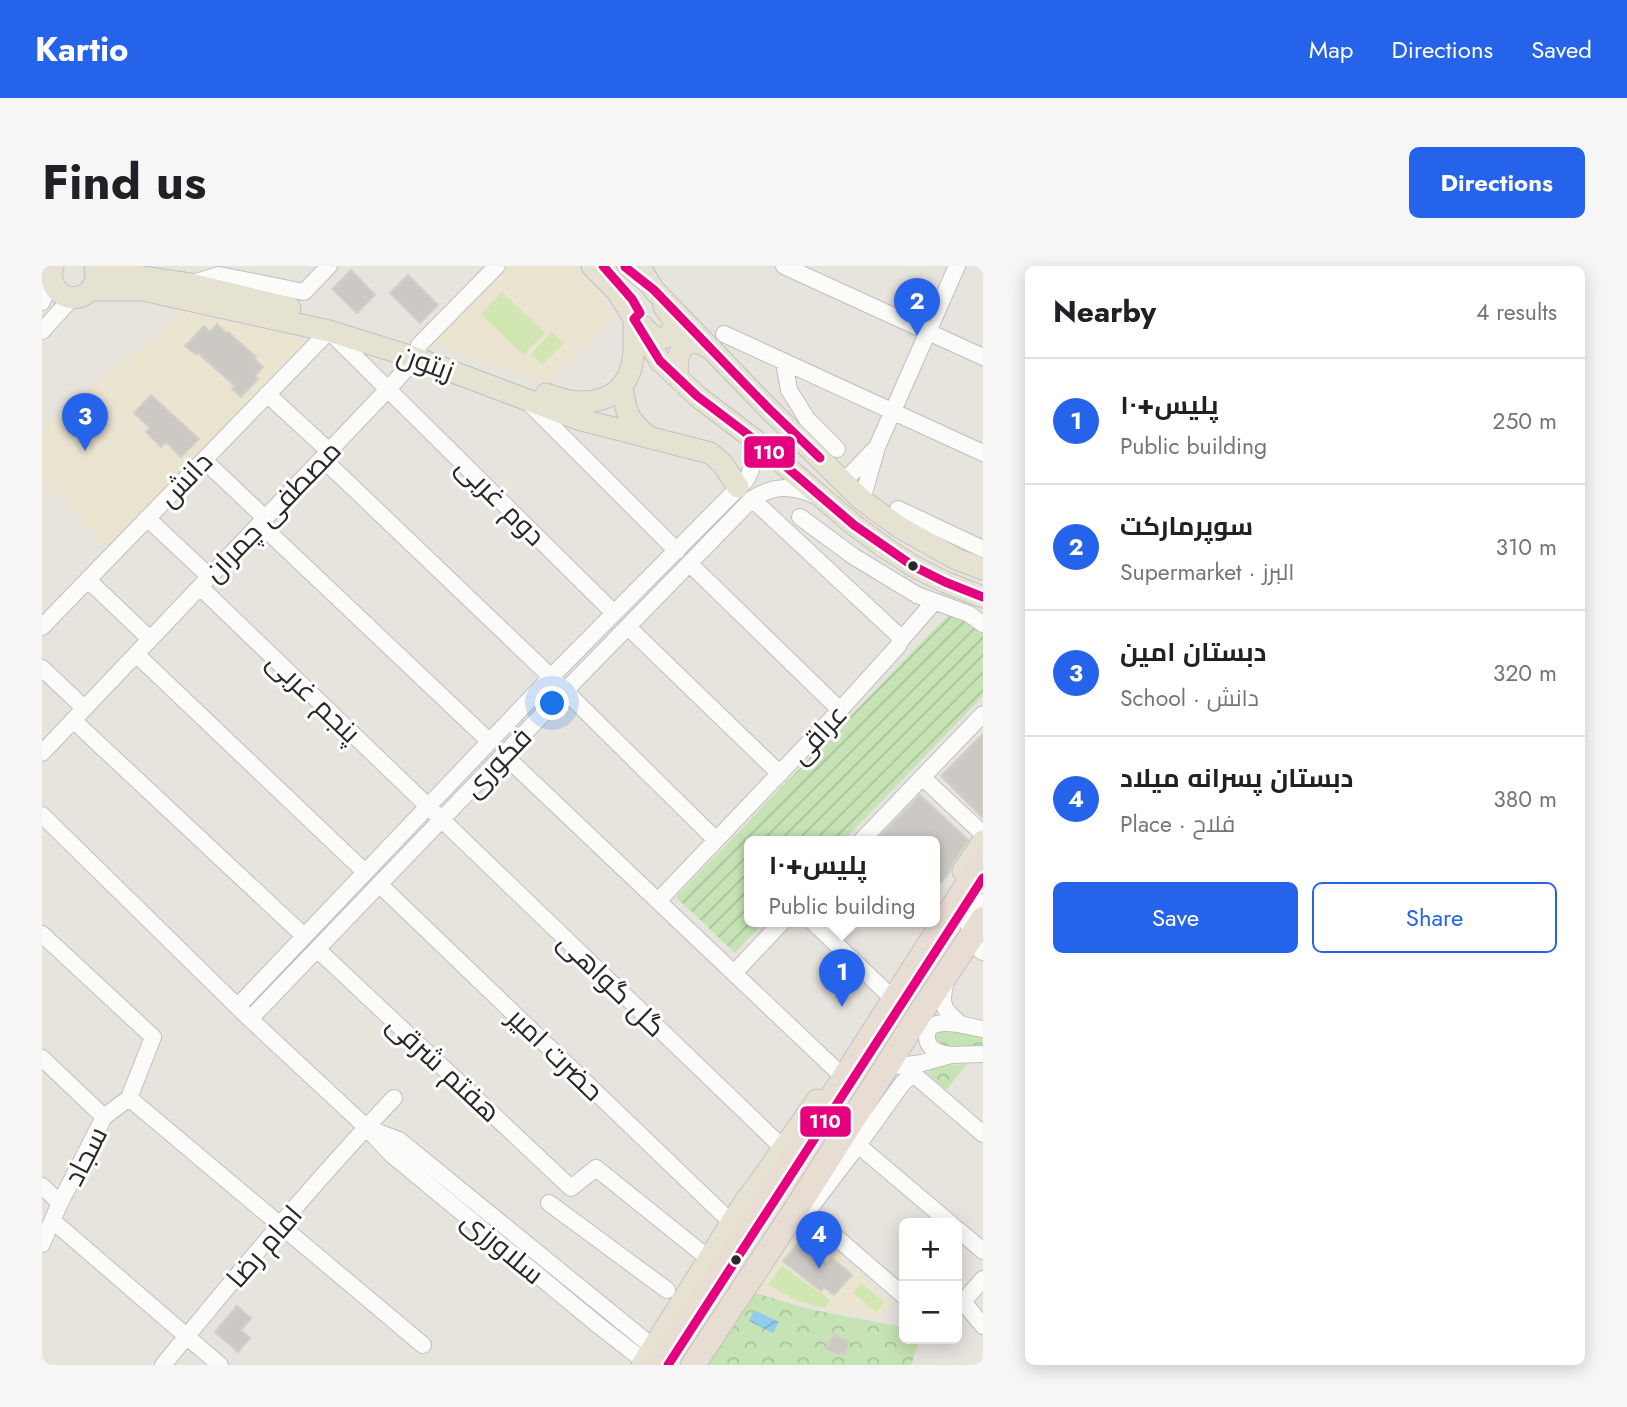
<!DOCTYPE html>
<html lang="en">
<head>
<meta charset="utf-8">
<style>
	:root { --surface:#fff; --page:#f6f6f6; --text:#202124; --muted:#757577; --line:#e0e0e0; --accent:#2563eb }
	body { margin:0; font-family:Jost,Cairo,sans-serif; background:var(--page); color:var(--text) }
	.controls { position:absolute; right:21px; bottom:21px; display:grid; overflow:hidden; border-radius:10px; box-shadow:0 4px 18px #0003 }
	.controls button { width:63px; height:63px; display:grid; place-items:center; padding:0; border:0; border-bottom:2px solid var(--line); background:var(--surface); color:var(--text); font:35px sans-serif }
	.you { position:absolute; left:511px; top:438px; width:24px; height:24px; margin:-18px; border:5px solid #fff; border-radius:50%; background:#1a73e8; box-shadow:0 0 0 10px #1a73e833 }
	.badge { display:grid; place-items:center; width:46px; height:46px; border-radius:50%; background:var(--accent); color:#fff; font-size:23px; font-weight:700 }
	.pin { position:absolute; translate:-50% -58px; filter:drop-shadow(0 2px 4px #0008) }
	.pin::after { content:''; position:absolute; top:37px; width:24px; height:21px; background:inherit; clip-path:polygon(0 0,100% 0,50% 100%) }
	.popup { position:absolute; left:702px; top:570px; width:196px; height:91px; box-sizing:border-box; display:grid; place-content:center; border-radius:10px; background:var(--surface); filter:drop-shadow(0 2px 5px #0005); font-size:23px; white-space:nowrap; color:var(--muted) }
	.popup b { font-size:26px; color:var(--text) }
	.popup::after { content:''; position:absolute; left:50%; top:100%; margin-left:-14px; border:14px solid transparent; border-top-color:var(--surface) }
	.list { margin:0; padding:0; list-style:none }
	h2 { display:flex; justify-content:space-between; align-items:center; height:91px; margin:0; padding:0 28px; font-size:30px }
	h2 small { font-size:23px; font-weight:400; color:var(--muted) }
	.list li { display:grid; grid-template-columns:46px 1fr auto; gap:21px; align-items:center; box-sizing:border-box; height:126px; padding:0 28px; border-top:2px solid var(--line) }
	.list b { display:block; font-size:26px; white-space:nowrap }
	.list p { margin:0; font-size:23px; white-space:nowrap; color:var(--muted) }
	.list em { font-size:23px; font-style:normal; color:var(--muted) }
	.actions { display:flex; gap:14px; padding:21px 28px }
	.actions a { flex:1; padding:16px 0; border:2px solid var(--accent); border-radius:10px; text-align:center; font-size:24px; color:var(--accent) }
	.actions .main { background:var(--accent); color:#fff }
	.map { position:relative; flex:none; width:941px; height:1099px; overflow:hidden; border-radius:10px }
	header { display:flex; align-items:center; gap:42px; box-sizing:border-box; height:98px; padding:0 35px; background:var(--accent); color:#fff }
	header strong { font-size:33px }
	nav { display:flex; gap:38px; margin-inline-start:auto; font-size:24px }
	.intro { display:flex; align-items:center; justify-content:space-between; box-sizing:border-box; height:168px; padding:0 42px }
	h1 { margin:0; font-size:49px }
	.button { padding:18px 32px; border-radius:10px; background:var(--accent); color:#fff; font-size:24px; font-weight:700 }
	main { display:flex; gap:42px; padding:0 42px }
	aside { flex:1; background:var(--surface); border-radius:10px; box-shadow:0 4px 18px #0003 }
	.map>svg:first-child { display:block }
	.education { fill:#eae4d1; fill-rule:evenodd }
	.forest { fill:url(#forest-crowns) }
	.garden { fill:url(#garden-furrows) }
	.pitch { fill:#d0e7b2 }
	.water { fill:url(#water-waves) }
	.building { fill:#ccc9c4; stroke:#d2cfc9; stroke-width:2 }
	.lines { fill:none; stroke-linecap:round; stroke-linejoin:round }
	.minor-casing { stroke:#c0bfbf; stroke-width:18 }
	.major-casing { stroke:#c3c2c0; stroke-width:23 }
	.highway-casing { stroke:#c3c2c0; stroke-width:26 }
	.minor { stroke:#fbfbfa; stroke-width:16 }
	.major { stroke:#e6e2d2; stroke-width:21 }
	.highway { stroke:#e8ddd2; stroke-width:24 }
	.bus-1-casing { stroke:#fff; stroke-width:14 }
	.bus-1 { stroke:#e5007d; stroke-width:9 }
	.bus-dot { fill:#282828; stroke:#fff; stroke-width:2.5 }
	.labels { text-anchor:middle; stroke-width:6; stroke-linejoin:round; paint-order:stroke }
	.street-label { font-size:28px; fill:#282828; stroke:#fff }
	.line-badge { stroke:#fff; stroke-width:2.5 }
	.badge-label { font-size:19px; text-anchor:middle; font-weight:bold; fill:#fff }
</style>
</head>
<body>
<header>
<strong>Kartio</strong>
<nav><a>Map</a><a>Directions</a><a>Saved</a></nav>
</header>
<div class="intro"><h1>Find us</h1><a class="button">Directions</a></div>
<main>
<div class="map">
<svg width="941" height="1099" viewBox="0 0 941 1099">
	<defs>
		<pattern id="forest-crowns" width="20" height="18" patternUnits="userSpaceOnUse" patternTransform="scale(1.75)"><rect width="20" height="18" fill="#c5e3b5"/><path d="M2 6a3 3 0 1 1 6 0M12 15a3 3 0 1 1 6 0" fill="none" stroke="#a9c39c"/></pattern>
		<pattern id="garden-furrows" width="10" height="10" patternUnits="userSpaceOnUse" patternTransform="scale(1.75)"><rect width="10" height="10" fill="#c5e3b5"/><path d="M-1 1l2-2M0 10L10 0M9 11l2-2" fill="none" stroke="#a9c39c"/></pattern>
		<pattern id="water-waves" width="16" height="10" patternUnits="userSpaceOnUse" patternTransform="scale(1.75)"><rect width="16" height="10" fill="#8fcdea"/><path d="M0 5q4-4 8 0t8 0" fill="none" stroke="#7bb0c9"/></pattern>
	</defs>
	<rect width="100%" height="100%" fill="#e7e3dd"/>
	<path class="education" d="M464 0H531L560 29 574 51 505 119 388 76Z
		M141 46 265 75 169 174 67 284 50 269 29 243 0 214V160L19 143 84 93Z
		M767 965 807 999 852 1039 839 1052H830L808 1047 767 1041 716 1026 753 971ZM758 975 785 997 790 992 810 1009 792 1029 782 1021 778 1025 741 995Z"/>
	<path class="forest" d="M903 765 941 770V781L898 782 891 772 894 767Z
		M925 798 904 824 885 807 891 800Z
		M704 1024 766 1043 855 1060 862 1064V1073H878L869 1099H657Z"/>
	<path class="garden" d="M914 348 941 365V430L801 575H707V655H723L693 687 634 631 874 382 907 349Z"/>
	<path class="pitch" d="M460 26 503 67 481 89 439 48Z
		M510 66 522 77 500 99 489 88Z
		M740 1000 788 1034 782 1042 756 1035 726 1019Z
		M819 1017 842 1036 834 1046 811 1027Z"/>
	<path class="water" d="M712 1044 737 1056 731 1067 707 1055Z"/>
	<path class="building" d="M309 4 333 29 315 47 290 23Z
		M366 9 396 39 378 57 348 27Z
		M175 58 184 67 186 66 214 91 212 93 221 101 213 110 216 113 199 131 190 123 193 120 156 87 154 89 143 80 162 60 168 66Z
		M109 129 157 173 139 191 124 176 119 181 104 166 108 162 92 147Z
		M941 468V552L899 510Z
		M878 529 926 574 910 598 907 607 893 623V575H834Z
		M758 975 785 997 790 992 810 1009 792 1029 782 1021 779 1025 741 995Z
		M195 1040 209 1052 199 1064 208 1072 196 1086 173 1066Z
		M791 1068 808 1076 802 1088 799 1087 797 1089 784 1083Z"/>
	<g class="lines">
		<g class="minor-casing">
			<path id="minor" d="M583 0 604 18
				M742 0 941 91
				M148 18 177 9 262 26 287 0
				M0 36 9 14
				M0 65 30 32
				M682 68 941 187
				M742 96 747 124 765 153 795 183
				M225 128 287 185
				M487 137 635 285
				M280 192 509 411 674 574
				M162 194 223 252
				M799 212 809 208 833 183
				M710 233 855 368 859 374
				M820 234 835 181 915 0
				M856 243 941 283
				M758 251 811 290 875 329 927 348 941 358
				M105 252 168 311
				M218 258 447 475
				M648 298 798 444
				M46 314 108 373
				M158 321 741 882
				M0 361 287 65 572 347
				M586 361 738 508
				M94 388 323 606
				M0 402 42 442
				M31 454 262 670
				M0 487 347 122 374 92 377 79 455 0
				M462 489 795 805
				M880 511 941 568
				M0 549 208 753 324 861 349 888 556 1059 602 1095
				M819 575 941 448
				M337 618 690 957
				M616 635 798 444 856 380 859 374 892 336
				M770 655 845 727
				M926 659 941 636
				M0 668 111 771 87 832 62 851 18 937 0 978
				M275 683 529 922 554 902 666 992
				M938 684 941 686
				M692 707 741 655
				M904 716C897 739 902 745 920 759
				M196 740 509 411 704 214C713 200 711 188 710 172
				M208 753 523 425 710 233C732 219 749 219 774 230
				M909 789C903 788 898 788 892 784 882 777 882 761 895 758 909 754 927 761 941 763
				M0 792 62 851
				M857 800 880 797 909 789 941 788
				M862 800 941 868
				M87 832 381 1079
				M330 864 357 874 611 1081
				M816 879 908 957
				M0 920 18 937
				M507 937 625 1024
				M11 955 178 1099
				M915 963 941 985
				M862 1030 765 946 816 879 860 818 871 807
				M915 1035 923 1038 941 1060
				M920 1037 941 1013
				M121 1099C196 1008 271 917 352 832"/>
		</g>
		<g class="major-casing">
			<path id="major" d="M11 0C1 33 46 45 54 12
				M550 0 575 25 618 95 655 130 713 174 812 259 842 281 871 300 903 316 941 331
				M597 0 612 24 726 142 820 234 857 261 914 293 941 303
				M53 4 148 18 248 42
				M49 24H101L287 65 374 92 536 153 668 187 680 197 696 221
				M599 59C603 62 608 68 612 71 622 76 633 67 631 56 630 51 625 45 622 41
				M636 112C634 99 635 74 654 77 659 77 665 81 670 83
				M580 121C584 147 585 152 605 170
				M504 128C541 143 585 139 591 92 593 79 592 66 592 53
				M921 605 941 575
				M600 1099 703 935 712 924 775 834"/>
		</g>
		<g class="highway-casing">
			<path id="highway" d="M617 1099 732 922 941 594
				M651 1099 756 940 879 746 941 653"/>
		</g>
		<use href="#minor" class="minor"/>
		<use href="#major" class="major"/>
		<use href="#highway" class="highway"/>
		<g class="bus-1-casing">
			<path id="bus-1" d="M561 0 590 33 598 47 592 53 618 95 655 130 713 174 812 259 871 300 903 316 941 331
				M583 1 612 24 726 142 778 192
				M626 1099 941 612"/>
		</g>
		<use href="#bus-1" class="bus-1"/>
	</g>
	<g class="bus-dot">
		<circle cx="871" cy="300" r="6"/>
		<circle cx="694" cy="994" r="6"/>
	</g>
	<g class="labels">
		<g class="street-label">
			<text transform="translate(384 96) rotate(20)" y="10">زیتون</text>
			<text transform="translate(143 213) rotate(-46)" y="10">دانش</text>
			<text transform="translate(459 235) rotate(45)" y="10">دوم غربی</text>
			<text transform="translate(230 245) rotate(-46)" y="10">مصطفی چمران</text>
			<text transform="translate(272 431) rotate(44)" y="10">پنجم غربی</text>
			<text transform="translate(776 468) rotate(-47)" y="10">عراقی</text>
			<text transform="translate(455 496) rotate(-46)" y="10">فکوری</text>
			<text transform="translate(570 718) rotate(44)" y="10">گل گواهی</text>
			<text transform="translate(514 788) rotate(44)" y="10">حضرت امیر</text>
			<text transform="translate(402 802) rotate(43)" y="10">هفتم شرقی</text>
			<text transform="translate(43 890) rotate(-63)" y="10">سجاد</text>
			<text transform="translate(222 980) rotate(-49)" y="10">امام رضا</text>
			<text transform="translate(461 981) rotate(40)" y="10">سلاورزی</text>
		</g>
	</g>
	<g class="line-badge">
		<rect x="701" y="169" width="53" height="34" rx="7" fill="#e5007d"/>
		<rect x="757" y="839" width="53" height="33" rx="7" fill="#e5007d"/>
	</g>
	<g class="badge-label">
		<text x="727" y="193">110</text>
		<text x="783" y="862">110</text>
	</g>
</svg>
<div class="controls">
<button>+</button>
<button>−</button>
</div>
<div class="you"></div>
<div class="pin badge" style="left:800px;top:741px">1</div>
<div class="popup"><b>پلیس+۱۰</b>Public building</div>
<div class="pin badge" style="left:875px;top:70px">2</div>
<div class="pin badge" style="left:43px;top:185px">3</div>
<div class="pin badge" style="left:777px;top:1003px">4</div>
</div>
<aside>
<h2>Nearby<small>4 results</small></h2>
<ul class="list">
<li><span class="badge">1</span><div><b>پلیس+۱۰</b><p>Public building</p></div><em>250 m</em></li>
<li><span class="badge">2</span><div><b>سوپرمارکت</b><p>Supermarket · البرز</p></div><em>310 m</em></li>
<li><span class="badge">3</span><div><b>دبستان امین</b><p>School · دانش</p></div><em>320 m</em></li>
<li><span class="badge">4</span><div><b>دبستان پسرانه میلاد</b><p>Place · فلاح</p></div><em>380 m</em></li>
</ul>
<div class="actions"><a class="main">Save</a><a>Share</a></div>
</aside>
</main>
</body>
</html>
